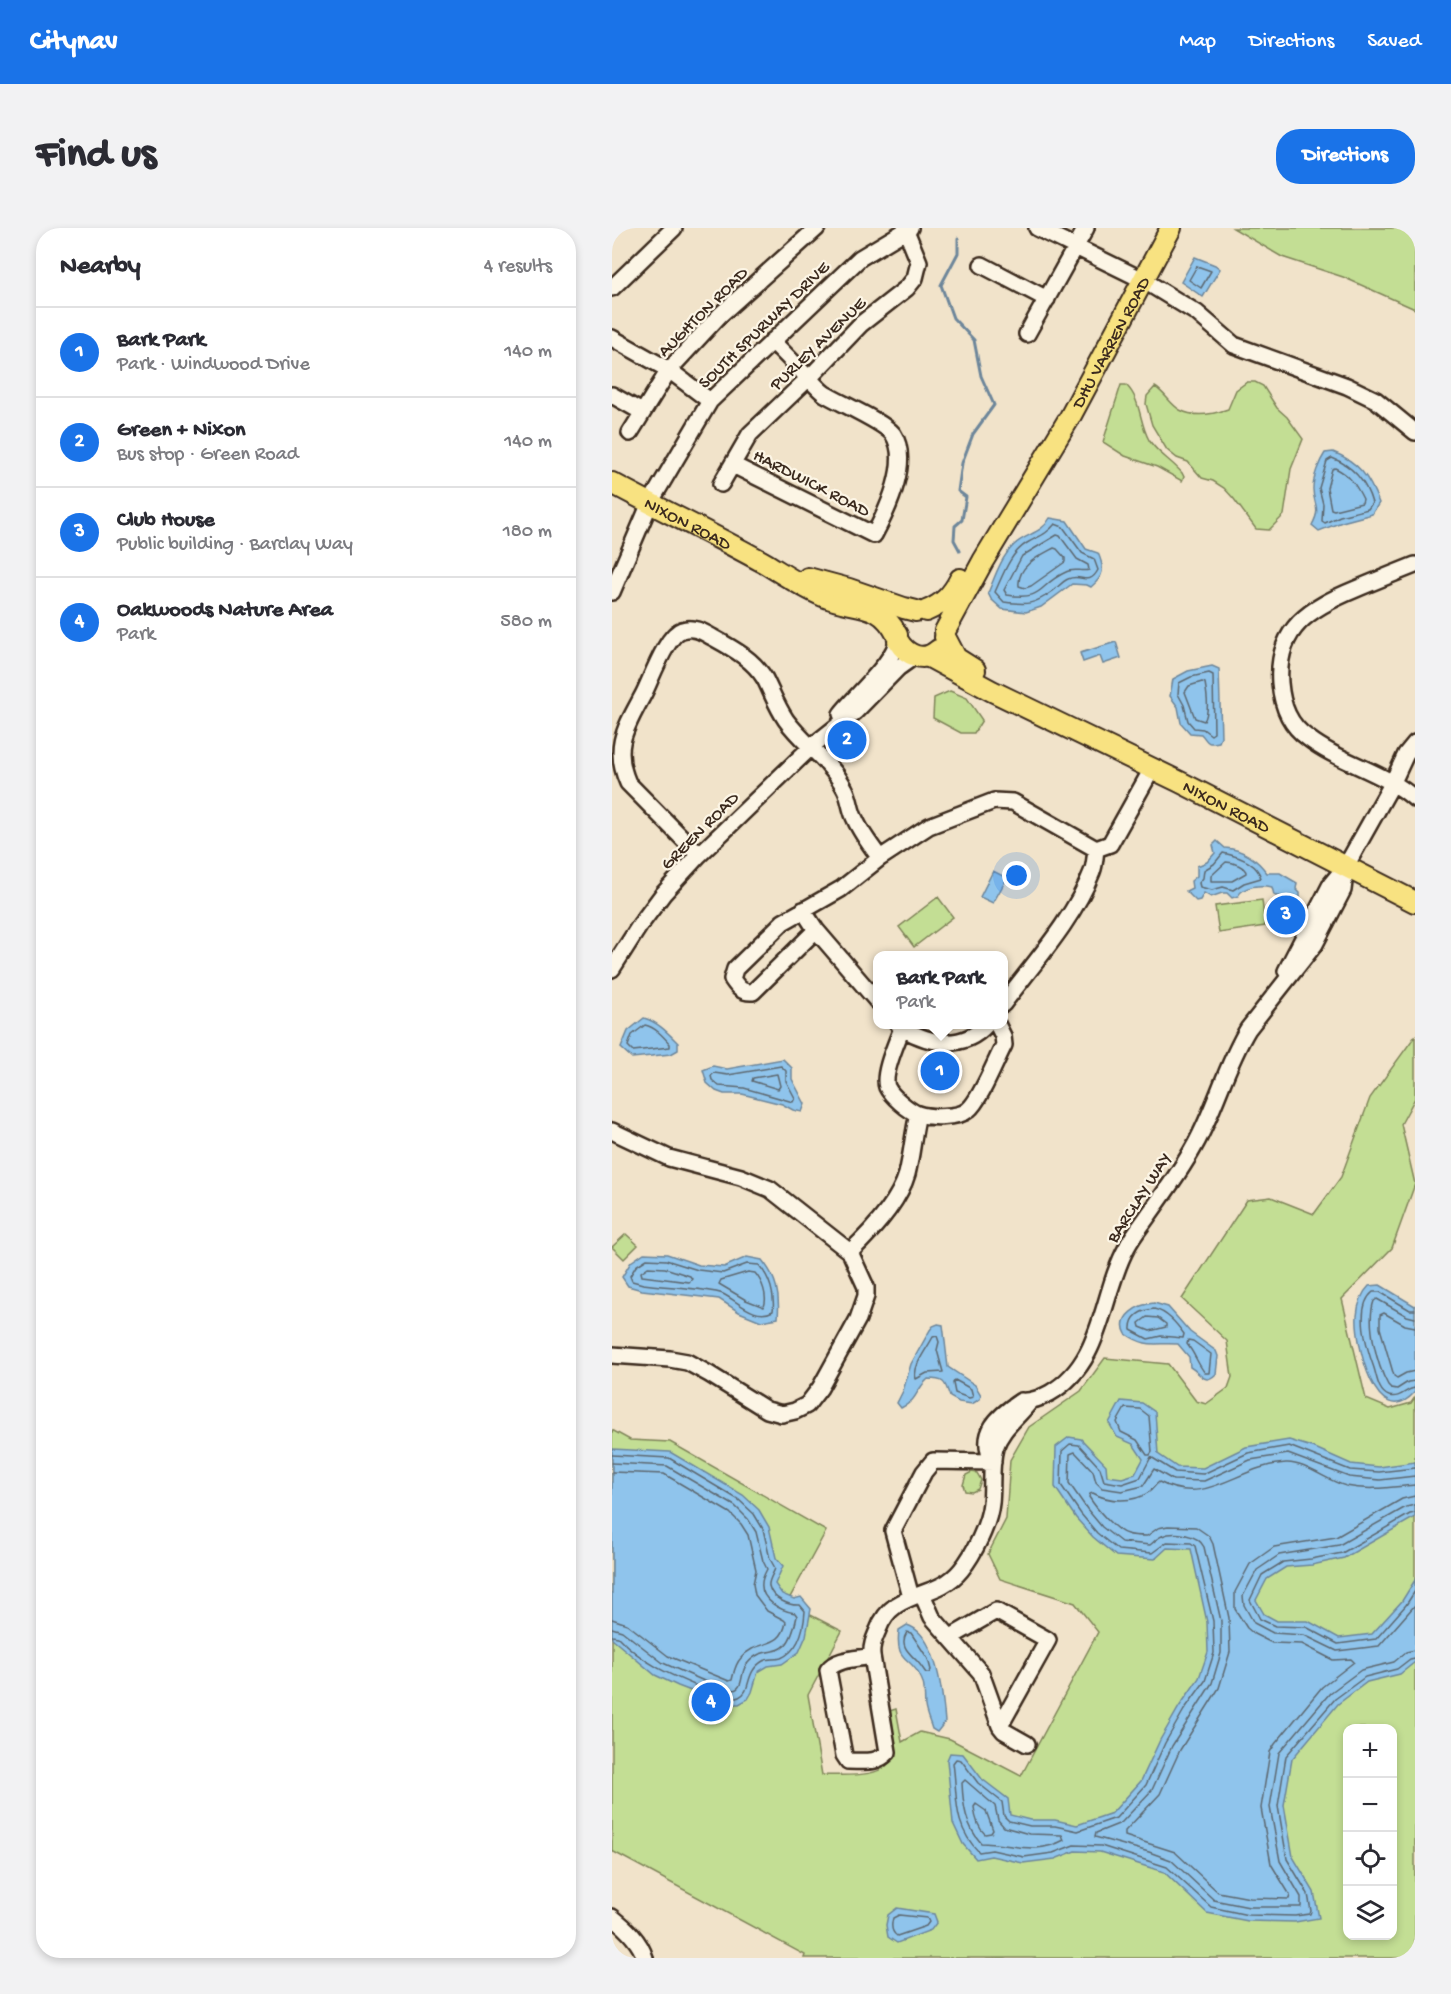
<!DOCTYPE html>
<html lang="en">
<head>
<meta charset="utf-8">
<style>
	:root { --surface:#fff; --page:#f2f2f3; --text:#2b2b33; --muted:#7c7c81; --line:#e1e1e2; --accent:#1a73e8 }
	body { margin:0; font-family:"Gochi Hand",sans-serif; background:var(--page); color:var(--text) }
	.controls { position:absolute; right:18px; bottom:18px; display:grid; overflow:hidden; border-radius:12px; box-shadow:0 3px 9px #0003 }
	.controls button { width:54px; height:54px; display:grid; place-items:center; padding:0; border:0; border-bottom:2px solid var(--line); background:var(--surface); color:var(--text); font:30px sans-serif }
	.you { position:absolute; left:405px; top:648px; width:21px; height:21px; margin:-15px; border:4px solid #fff; border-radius:50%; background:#1a73e8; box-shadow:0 0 0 9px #1a73e833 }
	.badge { display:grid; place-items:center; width:39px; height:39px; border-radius:50%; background:var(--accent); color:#fff; font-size:20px; font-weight:700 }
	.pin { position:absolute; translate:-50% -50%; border:3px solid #fff; box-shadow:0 2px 6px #0006 }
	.popup { position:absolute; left:261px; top:723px; width:135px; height:78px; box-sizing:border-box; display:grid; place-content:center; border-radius:12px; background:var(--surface); filter:drop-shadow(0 2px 4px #0005); font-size:20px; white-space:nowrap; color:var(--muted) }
	.popup b { font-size:22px; color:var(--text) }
	.popup::after { content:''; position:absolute; left:50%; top:100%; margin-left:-12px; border:12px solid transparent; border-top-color:var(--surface) }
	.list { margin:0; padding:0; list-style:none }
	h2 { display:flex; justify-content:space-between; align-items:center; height:78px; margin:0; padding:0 24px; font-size:26px }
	h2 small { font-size:20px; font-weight:400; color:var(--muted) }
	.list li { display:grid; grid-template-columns:39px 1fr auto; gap:18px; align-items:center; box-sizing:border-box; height:90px; padding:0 24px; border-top:2px solid var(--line) }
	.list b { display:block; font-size:22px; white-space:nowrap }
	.list p { margin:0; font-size:20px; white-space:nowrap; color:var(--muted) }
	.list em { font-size:20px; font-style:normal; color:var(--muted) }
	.icon { flex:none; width:33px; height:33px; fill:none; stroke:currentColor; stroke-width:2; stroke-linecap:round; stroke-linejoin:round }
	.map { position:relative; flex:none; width:803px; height:1730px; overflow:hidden; border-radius:24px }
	header { display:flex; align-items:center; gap:36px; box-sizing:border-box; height:84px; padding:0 30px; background:var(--accent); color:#fff }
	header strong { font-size:28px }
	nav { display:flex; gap:33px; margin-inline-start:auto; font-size:21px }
	.intro { display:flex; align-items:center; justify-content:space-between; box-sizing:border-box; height:144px; padding:0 36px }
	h1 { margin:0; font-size:42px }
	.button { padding:15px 27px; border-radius:24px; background:var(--accent); color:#fff; font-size:21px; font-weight:700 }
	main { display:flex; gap:36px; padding:0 36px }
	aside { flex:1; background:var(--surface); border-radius:24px; box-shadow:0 3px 9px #0003 }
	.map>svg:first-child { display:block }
	.green { fill:#c3de94; stroke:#7f8459; stroke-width:1.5; fill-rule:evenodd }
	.water { fill:#8fc4ec; stroke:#6d869a; stroke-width:1.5 }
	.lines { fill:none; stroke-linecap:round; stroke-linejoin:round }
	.shore { stroke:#5d6870; stroke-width:1.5 }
	.stream { stroke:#6d869a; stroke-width:3 }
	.minor-casing { stroke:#3b2a1e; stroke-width:20 }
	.major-casing { stroke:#3b2a1e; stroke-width:24 }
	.minor { stroke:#fcf5e5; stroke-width:15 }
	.major { stroke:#f8e281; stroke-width:20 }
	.labels { text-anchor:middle; stroke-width:4.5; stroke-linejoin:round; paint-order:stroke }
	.street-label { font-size:18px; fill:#3b2a1e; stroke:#fcf5e5 }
</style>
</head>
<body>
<header>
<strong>Citynav</strong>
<nav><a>Map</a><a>Directions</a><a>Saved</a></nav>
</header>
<div class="intro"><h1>Find us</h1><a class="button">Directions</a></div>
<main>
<aside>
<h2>Nearby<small>4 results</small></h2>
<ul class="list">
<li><span class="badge">1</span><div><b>Bark Park</b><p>Park · Windwood Drive</p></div><em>140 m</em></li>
<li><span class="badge">2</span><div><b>Green + Nixon</b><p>Bus stop · Green Road</p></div><em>140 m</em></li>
<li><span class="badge">3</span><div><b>Club House</b><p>Public building · Barclay Way</p></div><em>180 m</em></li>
<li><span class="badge">4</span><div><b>Oakwoods Nature Area</b><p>Park</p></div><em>580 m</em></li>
</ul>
</aside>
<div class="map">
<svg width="803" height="1730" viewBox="0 0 803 1730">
	<rect width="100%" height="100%" fill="#f1e3ca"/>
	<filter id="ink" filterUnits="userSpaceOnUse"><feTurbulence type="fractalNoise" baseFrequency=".0167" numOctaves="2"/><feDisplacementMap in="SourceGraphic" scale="12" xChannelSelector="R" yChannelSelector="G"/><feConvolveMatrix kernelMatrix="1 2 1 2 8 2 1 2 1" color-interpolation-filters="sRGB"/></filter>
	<g filter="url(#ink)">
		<path class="green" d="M621 0H803V81L731 49 670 29Z
			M635 154H643L651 158 665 180 675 189 691 211 679 241 672 287 657 302 644 301 622 271 612 260 601 253 590 250 576 234 565 230 555 222 540 197 534 176 535 168 543 159C553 165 558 176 568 182 583 190 602 186 616 181L624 162Z
			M509 157H514C529 171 527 194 537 212 545 225 560 233 570 245L572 249 570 253 545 239 513 228 491 214Z
			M338 463 355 470 370 492 362 505H349L321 490 322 470Z
			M326 669 341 689 302 719 287 699Z
			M650 672 653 698 607 705 603 678Z
			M803 808V870L789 896 803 956 780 1020 730 1071 754 1171 778 1181 799 1175 803 1169V1718L795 1730H192L193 1727 0 1623V1202L18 1212 58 1214 214 1303 175 1375 230 1403 196 1467 210 1547C228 1547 278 1552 281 1526 283 1513 276 1497 274 1484L284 1481 290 1514 308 1504 338 1511 409 1548 486 1404 463 1375 388 1351 376 1326 394 1291 398 1232 417 1199 469 1163 493 1130 556 1136 584 1173 594 1176 616 1160 620 1149 615 1113 570 1071 635 972 659 969 702 986 729 949 758 870ZM736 1500H780V1708H736Z
			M317 834H322L328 837 341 836 342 841 339 846C331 847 327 851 319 850L315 845 313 837Z
			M14 1006 26 1017 12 1031 0 1019Z
			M360 1244 365 1245 369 1252 366 1261 360 1264 353 1263 351 1257 354 1247Z"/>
		<path class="water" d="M583 29 603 37 608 41 591 69 569 54Z
			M721 224C747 234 757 249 767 275L760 286 730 294 707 303 700 297C710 279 701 277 701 261 701 249 707 234 713 225Z
			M438 290 455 293 474 321 486 325C493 341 492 348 479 359L475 357 460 356 429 379 414 384 390 381 379 371 376 365C383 349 388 331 401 318 413 305 429 307 438 290Z
			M504 414 509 430 491 436 488 428 471 434 468 425Z
			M600 438 607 441 609 509 607 514C593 517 596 513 589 506L578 505 569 495 566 479 558 468 561 451 576 443Z
			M605 613 613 620C630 621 645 631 655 645H668L685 655 684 661 688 665V670L685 671C677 666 669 671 662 667L660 659C649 656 631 658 626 668L620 670 615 665H610L599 669 592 665 588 672 584 673 574 663 580 660 579 653 585 648V638L595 634 603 625 601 617Z
			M381 643 395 650 381 675 368 669Z
			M32 790C46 794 56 805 66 815V822L59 826 20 830 9 820 16 803Z
			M171 831 180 840V851L193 876 190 884 181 882 170 876 130 866H112L104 863 95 855 91 842 101 838 115 841Z
			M32 1025 55 1026 87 1037 112 1039 135 1029 150 1032C165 1050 168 1067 166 1090L149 1093 127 1084 107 1071 30 1062 16 1058 10 1049 19 1034Z
			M768 1057 803 1078V1164C764 1207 743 1114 745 1088 746 1076 749 1066 757 1058Z
			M542 1075 556 1079 578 1104 604 1123 606 1128 604 1146C592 1158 589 1145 578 1139L577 1129 566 1116C543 1114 536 1121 514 1106 504 1088 527 1076 542 1075Z
			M326 1096 331 1097C333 1112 334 1124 336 1139L363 1157 369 1167 368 1171 360 1176 347 1174 338 1169C333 1154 333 1151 316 1151 302 1163 308 1170 289 1180L285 1175 291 1163 299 1136 318 1102 321 1098Z
			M509 1173 530 1175 543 1184 546 1226 565 1239 591 1240 634 1219 677 1212 703 1220 739 1236 767 1239 803 1234V1289L732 1330 700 1337 674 1339 655 1351 644 1372 652 1386 665 1393H696L727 1410 760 1406 790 1373 803 1352V1434L788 1446 755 1454 726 1476 680 1531 672 1577 681 1629 702 1664 707 1690 683 1694 636 1693 595 1685 552 1644 488 1624 463 1623 443 1631 411 1635 379 1628 364 1631 351 1616 341 1595 335 1532 338 1525 351 1526 370 1551 396 1571 398 1587 418 1592H443L465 1597 500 1585 529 1553 548 1512 567 1479 587 1450 596 1424 595 1394 579 1321 555 1320 543 1331 504 1328 481 1309 464 1290 443 1259 444 1219 457 1209 469 1211 494 1237 495 1248 510 1250 523 1246 531 1231 521 1216 505 1209 497 1195Z
			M0 1221 58 1224 131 1267 147 1282 157 1299 164 1330 171 1338 163 1356 170 1366 182 1371 189 1369 199 1381 194 1408 187 1424 170 1436 156 1438 146 1444 140 1464 136 1471 127 1476H113L66 1458 43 1447 0 1411Z
			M295 1397C325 1406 331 1468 333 1494L325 1504 320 1501C318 1494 314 1486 313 1478 312 1469 314 1459 309 1450 298 1426 283 1436 287 1402Z
			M285 1680 322 1686 325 1694 319 1702 285 1715 276 1709 274 1697 276 1687Z"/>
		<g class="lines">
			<path class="shore" d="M585 38 599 43 589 60 577 52Z
				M720 230C741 238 754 254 760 275L756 281 728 288 713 295 710 293 711 276 707 260 715 233Z
				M723 240C738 247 744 257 751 271L750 275 722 282 719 281 715 260 720 241Z
				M443 296 451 299 470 325 482 331 486 342C477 359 469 345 456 351 451 353 446 359 441 363 422 377 415 377 392 374L383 364C391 347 398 325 415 315 427 308 434 307 443 296Z
				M445 307 448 308 465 331 476 337 477 342C470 344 461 340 454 344 425 357 433 373 395 367L392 362 410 328Z
				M442 320 445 321 453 330V334L419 358 413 360 407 358C405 338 427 328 442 320Z
				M597 445 601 447 602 505 599 507 591 501 582 500 576 493 572 477 566 466 567 455 579 449Z
				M590 454 593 455C595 466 598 484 592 493L583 490 573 464 577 458Z
				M611 625C625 628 645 634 649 650L632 655 621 662 611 659 600 662 588 659 587 655 591 650 592 642 602 636Z
				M614 634C621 634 634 639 634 645L620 653H599V648Z
				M33 797C43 799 51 808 58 816V819L21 823 16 818 20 807Z
				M169 838 174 843V853L183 870 181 874 132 860 107 858 100 852 99 848 102 845 116 847Z
				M165 846 168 858 166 861 140 853 141 850Z
				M35 1031 54 1032 86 1042 111 1045 135 1036 147 1037C158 1050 163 1067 161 1083 143 1093 126 1073 111 1066 96 1060 50 1059 31 1056L20 1053 18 1048 24 1038Z
				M36 1039 53 1040 78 1048 80 1051 77 1054 30 1048 29 1044Z
				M136 1044 143 1045C150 1053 156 1068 152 1079L134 1072 107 1056 109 1052Z
				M542 1081C555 1084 564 1095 572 1106L571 1110 549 1108 536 1111 519 1102C518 1088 529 1082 542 1081Z
				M803 1082H798L768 1064H761C742 1079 755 1121 762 1140 765 1149 766 1164 777 1168 789 1171 793 1161 803 1160
				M535 1089 546 1090 554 1096V1099L538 1103 528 1099 527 1095Z
				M803 1090 795 1088 765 1071 762 1073C754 1095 765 1137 776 1157L779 1160 785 1161 796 1154 803 1153
				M803 1099 793 1097 772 1085 768 1087V1100L782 1148 785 1150 794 1145 803 1143
				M325 1108 327 1114 325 1122 331 1144 315 1145 304 1151C300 1138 315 1121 321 1109Z
				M576 1112 581 1113 599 1126 597 1145H593C585 1135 583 1126 575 1116Z
				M343 1152 359 1161 361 1169 357 1170 343 1165 341 1155Z
				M513 1180 528 1181 537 1188 540 1224 538 1227H535L525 1212 509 1204 505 1194Z
				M0 1227 57 1230 127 1272 142 1286 151 1301 158 1331 163 1340C162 1345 156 1352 157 1358 160 1371 177 1378 188 1377L193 1383C192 1401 187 1422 169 1430 163 1432 157 1430 151 1433 132 1444 140 1464 127 1469 115 1474 103 1465 92 1461 60 1448 30 1435 6 1409L0 1408
				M0 1235 55 1238 123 1278 136 1291 144 1304 151 1333 155 1341C153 1345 150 1350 150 1355 148 1372 169 1383 183 1385L185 1388C174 1442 156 1410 135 1436 126 1447 135 1463 115 1463L51 1435 10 1403 0 1400
				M803 1240 767 1244 738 1242 677 1218 636 1225 591 1246 563 1244 539 1229 528 1250 510 1256 492 1253 488 1240 467 1217 458 1216 450 1223 449 1257 469 1286 485 1305 506 1322 540 1325 555 1314 579 1315 583 1318 601 1393 602 1425 593 1453 572 1482 553 1515 534 1557 504 1590 466 1603 443 1598H418L397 1593 392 1588 390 1574 366 1555 349 1532 344 1531 341 1535C346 1569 340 1597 367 1624L380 1622 412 1629 441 1625 462 1617 489 1618 555 1639 599 1679 636 1687 683 1688 698 1686 699 1683 696 1666 675 1631 666 1578 674 1528 723 1471 753 1449 785 1441 798 1431 803 1430
				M0 1244 52 1246 118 1285 129 1296 136 1307 144 1342 141 1356 143 1367 155 1383 172 1392 174 1394C169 1423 145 1410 129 1430 123 1436 122 1444 120 1452L117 1453 56 1428 15 1396 0 1391
				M803 1248 768 1252 737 1249 676 1226 638 1232 592 1253 561 1252 542 1241 531 1258 510 1263 490 1260 484 1254 481 1243 463 1224 458 1226 457 1255 475 1281 490 1299 509 1314 538 1317C542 1314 545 1310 550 1308 562 1303 586 1306 592 1319L609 1393V1425L600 1455 560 1518 540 1562 509 1595 484 1605 483 1609 537 1624 559 1632 602 1672 637 1679H689V1669L668 1633 658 1579 667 1525 718 1465 749 1442 782 1434 794 1424 803 1422
				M803 1257C780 1259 757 1263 734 1258 715 1253 693 1234 674 1235 626 1237 596 1280 547 1254 543 1257 541 1261 537 1264 522 1275 496 1274 481 1265L478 1266 477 1269C484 1280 503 1303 515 1306 521 1308 529 1308 535 1308L546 1300 556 1298 584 1299 597 1308 601 1316 617 1390 618 1424 607 1460 568 1522 548 1566 513 1603V1608L563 1624 606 1664 638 1670 677 1671 678 1667 659 1636 649 1580 658 1524 663 1516 710 1459 742 1434 739 1431 721 1432 690 1416 660 1415 642 1406 635 1400 623 1381V1364L638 1336 662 1319 724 1309 790 1271 803 1268
				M803 1277 794 1279 727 1317 667 1327 645 1342 631 1368 632 1377 642 1395 661 1405 692 1407 725 1423 767 1418 803 1377
				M803 1285 798 1286 730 1325 699 1331 671 1334 650 1347 638 1372 648 1391 663 1398 694 1399 726 1416 764 1411 794 1377 803 1363
				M295 1404 299 1405 316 1431 319 1442 317 1445H314C311 1441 308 1436 305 1433 296 1424 287 1417 295 1404Z
				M353 1552 383 1578 386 1592 392 1599 417 1606 450 1607 452 1612C423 1628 398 1615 369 1615 354 1598 351 1578 350 1555Z
				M364 1576 374 1583 381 1602 379 1605 373 1606C366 1600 363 1588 362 1579Z
				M287 1687 315 1690 317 1694 314 1698 285 1708C279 1704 279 1697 281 1690Z"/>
			<path class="stream" d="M346 10V25L329 57 341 90 362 112 369 148 382 177 361 206 350 235 346 263 354 269 350 292 343 298 342 312 348 323"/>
			<g class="minor-casing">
				<path id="minor" d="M425 0 531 52 585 85 622 117 735 158 764 172 803 204
					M370 37 435 71
					M0 60 62 0
					M415 106 474 0
					M0 110 57 142 98 173
					M0 167 30 184
					M18 205 57 142 108 87 205 0
					M121 237 262 307C275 283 299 233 281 206 272 194 228 175 213 166 207 162 202 155 196 150 184 137 172 125 160 113
					M109 256 138 206 202 145 249 96 295 60 303 50 307 34 293 0
					M803 337C783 345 763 353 744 361 698 380 664 400 668 455 670 478 677 497 696 510 728 535 773 544 803 571
					M0 364 38 275 98 173 248 30 298 0
					M229 486C242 468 289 429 285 407
					M87 627 16 555C0 519 14 499 31 467 39 452 54 407 70 402 81 398 91 404 100 409 120 420 141 431 153 451 160 465 165 479 174 492 192 517 219 533 233 561 238 570 238 582 243 591 249 605 259 618 268 630
					M191 682 204 702 265 773
					M204 702 141 764C130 765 126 760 120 751L123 741 171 694 229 661 268 630 317 598 382 573 401 574 484 621
					M0 741 28 697 51 666 87 627 199 519 243 484 286 440 300 430 307 429
					M674 743 719 656 734 638 780 556 794 526 803 515
					M391 776C421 736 462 691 480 644 483 637 483 628 484 621L498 616 540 541
					M286 796 290 800C285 814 270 846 275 859 279 868 297 883 306 886 318 890 347 890 356 882 368 873 384 832 392 817L391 808 385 796
					M290 800C318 816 351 823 375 796
					M0 903 57 930 129 949 158 961 238 1024 254 1059V1068L246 1091 208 1160 195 1177 183 1183 170 1186 155 1182 97 1146 75 1134 58 1131 0 1127
					M238 1024C258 1005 287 974 295 946 300 926 301 906 306 886
					M381 1234C366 1205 386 1188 409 1173 420 1174 429 1170 438 1165 492 1134 488 1068 515 1019 521 1007 530 997 538 985 554 963 570 941 583 917 604 879 614 837 636 801L703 716 731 662 734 638
					M310 1366 320 1389 369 1445 388 1498 436 1412 384 1383 339 1409
					M299 1369 281 1303 312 1244 321 1233 381 1234
					M260 1428C248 1431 224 1430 216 1442L232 1527 236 1533C252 1533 265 1536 276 1524L260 1428C259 1418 262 1411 266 1402 281 1360 324 1373 349 1342 362 1326 377 1296 379 1275 381 1258 378 1238 383 1220 389 1201 404 1191 416 1176
					M388 1498 392 1503 415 1516
					M0 1689C14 1700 28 1713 33 1730"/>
			</g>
			<g class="major-casing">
				<g id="major">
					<path id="s1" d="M0 255C50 282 102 307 151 334 171 346 190 359 211 368 243 382 267 371 285 407"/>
					<path d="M196 350 237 361 292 380 304 383"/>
					<path d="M314 383C331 376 340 367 348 351"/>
					<path id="s2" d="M333 403 371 333 458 189 559 0"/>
					<path d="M333 409 344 430 363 442"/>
					<path d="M286 413C295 428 312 435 326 422"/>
					<path id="s3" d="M317 429 380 463 568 554 803 674"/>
				</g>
			</g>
			<use href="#minor" class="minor"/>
			<use href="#major" class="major"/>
		</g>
	</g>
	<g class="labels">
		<g class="street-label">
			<text transform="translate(90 83) rotate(-45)" y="6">AUGHTON ROAD</text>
			<text transform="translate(151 96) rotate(-44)" y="6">SOUTH SPURWAY DRIVE</text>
			<text dy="6" stroke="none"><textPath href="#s2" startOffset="333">DHU VARREN ROAD</textPath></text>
			<text transform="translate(205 115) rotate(-44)" y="6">PURLEY AVENUE</text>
			<text transform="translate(200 254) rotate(27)" y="6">HARDWICK ROAD</text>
			<text dy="6" stroke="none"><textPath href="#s1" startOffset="86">NIXON ROAD</textPath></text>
			<text dy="6" stroke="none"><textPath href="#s3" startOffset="333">NIXON ROAD</textPath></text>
			<text transform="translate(87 602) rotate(-45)" y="6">GREEN ROAD</text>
			<text transform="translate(526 969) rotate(-57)" y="6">BARCLAY WAY</text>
		</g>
	</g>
</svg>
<div class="controls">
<button>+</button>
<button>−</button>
<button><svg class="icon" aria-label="locate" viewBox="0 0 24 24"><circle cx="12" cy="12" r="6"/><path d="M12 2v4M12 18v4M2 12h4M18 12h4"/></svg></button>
<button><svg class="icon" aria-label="layers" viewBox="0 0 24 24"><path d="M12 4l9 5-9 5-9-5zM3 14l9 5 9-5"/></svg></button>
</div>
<div class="you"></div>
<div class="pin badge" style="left:328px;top:843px">1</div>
<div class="popup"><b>Bark Park</b>Park</div>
<div class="pin badge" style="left:235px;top:512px">2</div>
<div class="pin badge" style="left:674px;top:687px">3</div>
<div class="pin badge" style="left:99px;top:1474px">4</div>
</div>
</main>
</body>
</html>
